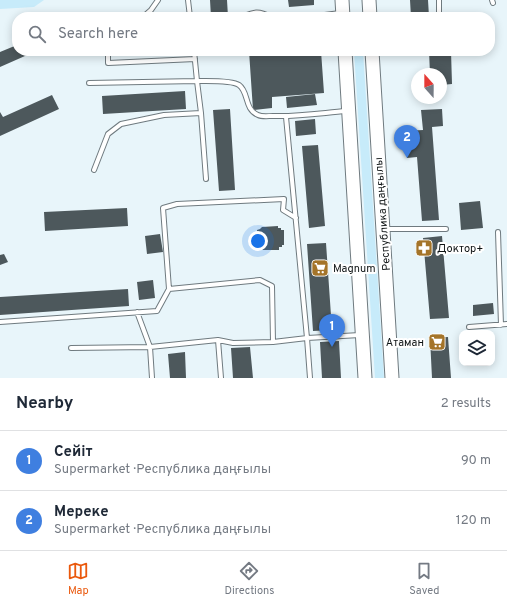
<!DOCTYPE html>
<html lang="en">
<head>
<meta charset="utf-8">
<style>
	:root { --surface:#fff; --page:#f2f2f3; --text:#1f2937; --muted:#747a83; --line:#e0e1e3; --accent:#ea580c }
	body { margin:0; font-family:Overpass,sans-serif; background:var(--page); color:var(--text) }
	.controls { position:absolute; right:12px; bottom:12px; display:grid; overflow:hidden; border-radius:8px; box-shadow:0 2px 10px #0003 }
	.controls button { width:36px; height:36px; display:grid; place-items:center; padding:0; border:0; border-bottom:1px solid var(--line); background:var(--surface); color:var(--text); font:20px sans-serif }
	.compass { position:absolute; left:411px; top:68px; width:36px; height:36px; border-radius:50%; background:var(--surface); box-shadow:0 2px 10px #0003; rotate:339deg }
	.you { position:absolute; left:258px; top:241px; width:14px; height:14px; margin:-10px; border:3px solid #fff; border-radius:50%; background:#1a73e8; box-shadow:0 0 0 6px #1a73e833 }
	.badge { display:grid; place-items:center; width:26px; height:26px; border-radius:50%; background:var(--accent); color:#fff; font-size:13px; font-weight:700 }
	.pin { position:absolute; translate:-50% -33px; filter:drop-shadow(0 1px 2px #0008) }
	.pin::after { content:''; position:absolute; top:21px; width:14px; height:12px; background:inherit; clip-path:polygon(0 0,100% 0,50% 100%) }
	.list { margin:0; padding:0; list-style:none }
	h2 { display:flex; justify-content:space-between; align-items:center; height:52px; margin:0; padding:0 16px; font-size:17px }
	h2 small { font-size:13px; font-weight:400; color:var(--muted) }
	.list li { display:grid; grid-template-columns:26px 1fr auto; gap:12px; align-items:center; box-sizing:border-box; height:60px; padding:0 16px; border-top:1px solid var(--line) }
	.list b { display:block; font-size:15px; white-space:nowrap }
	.list p { margin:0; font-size:13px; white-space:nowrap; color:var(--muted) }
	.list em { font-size:13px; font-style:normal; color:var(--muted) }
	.icon { flex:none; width:22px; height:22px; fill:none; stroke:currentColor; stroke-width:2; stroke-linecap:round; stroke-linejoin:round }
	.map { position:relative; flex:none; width:507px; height:378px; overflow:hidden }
	.search { position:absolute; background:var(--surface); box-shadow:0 2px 10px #0003; left:12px; right:12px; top:12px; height:44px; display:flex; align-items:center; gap:10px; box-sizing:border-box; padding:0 14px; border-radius:16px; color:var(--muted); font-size:15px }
	.sheet { height:172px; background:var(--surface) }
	nav { display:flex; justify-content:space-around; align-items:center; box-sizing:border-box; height:56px; border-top:1px solid var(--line); background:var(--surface); font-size:11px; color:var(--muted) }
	nav a { display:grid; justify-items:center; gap:2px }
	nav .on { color:var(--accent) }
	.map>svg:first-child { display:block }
	.green { fill:#c7ebfa }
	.building { fill:#4d585c }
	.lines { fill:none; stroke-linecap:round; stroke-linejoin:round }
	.service-casing { stroke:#6f7a7f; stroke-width:6 }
	.primary-casing { stroke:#6f7a7f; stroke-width:15 }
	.service { stroke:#fff; stroke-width:4 }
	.primary { stroke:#fff; stroke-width:13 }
	.labels { text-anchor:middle; stroke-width:4; stroke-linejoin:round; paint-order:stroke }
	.street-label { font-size:11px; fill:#0e1314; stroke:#fff }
	.poi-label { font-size:11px; fill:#0e1314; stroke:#fff; text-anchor:start }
</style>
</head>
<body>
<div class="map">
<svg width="507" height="378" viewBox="0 0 507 378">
	<rect width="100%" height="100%" fill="#e8f5fa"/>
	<path class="green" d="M0 0H44L34 7 0 9Z
		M354 51H363L384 378H375Z"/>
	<path class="building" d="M210 0H227L228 17H211Z
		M288 0H314V5L289 7Z
		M410 0H428L429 17H411Z
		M17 45V51H33L34 52 0 67V52Z
		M249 51H321L324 93 272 97V108L253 110Z
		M429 51H451L452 84 441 85V74H430Z
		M185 91 186 109 103 114 102 96Z
		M315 94 317 105 287 108 286 97Z
		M52 95 59 109 0 136V112L3 117Z
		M230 109 235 190 219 191 213 110Z
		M442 109 443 126 432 127 439 220 422 221 417 157 407 158 405 131 423 130 421 110Z
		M315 119 316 134 296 136 295 121Z
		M318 145 325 226 309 228 302 146Z
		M480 201 483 228 461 230 459 203Z
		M127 208 128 226 45 231 44 212Z
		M278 226V228H281V230H284V245H282V247H279V250H257V230L260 229 262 227Z
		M160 234 163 252 147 254 145 236Z
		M442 236 449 318 430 319 423 238Z
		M326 243 332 330 313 331 307 244Z
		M4 254 8 262 0 265V255Z
		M153 280 155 298 139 300 137 282Z
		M128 289 129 306 0 315V297Z
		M493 303 494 314 473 316V305Z
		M448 337 451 378H432L430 338Z
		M339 341 341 378H322L320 342Z
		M250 347 253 378H233L231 348Z
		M185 352 186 378H170L168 354Z"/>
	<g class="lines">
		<g class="service-casing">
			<path id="service" d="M188 0 190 17
				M439 0V17
				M492 0 493 3
				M143 17 151 10 158 0
				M242 17C254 12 258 10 271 17
				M290 17 299 15 317 16 340 13
				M108 51V63L195 59
				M89 83 197 81 194 51
				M201 113 206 179
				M286 117 307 338 310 378
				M94 170 108 134 121 124 164 115 201 113 197 81C207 81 232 80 239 85 249 92 244 109 258 115 262 117 268 116 273 116 297 117 322 113 346 111
				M385 229H446
				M498 232 501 325
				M169 289 260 280 272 286 273 342
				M0 322 157 311 169 289 163 208 177 204 284 199 283 210 296 218
				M469 327 507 324
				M218 340 221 378
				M71 348 150 347 137 312
				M152 378 150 347 218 340 233 343 273 342 307 338 360 335"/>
		</g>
		<g class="primary-casing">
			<path id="primary" d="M342 0 343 17
				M369 0 370 17
				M345 51 365 378
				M372 51 392 378"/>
		</g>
		<use href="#service" class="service"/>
		<use href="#primary" class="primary"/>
	</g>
	<defs>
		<g id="pharmacy-square" transform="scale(0.9)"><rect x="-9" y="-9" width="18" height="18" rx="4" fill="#a47429" stroke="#fff"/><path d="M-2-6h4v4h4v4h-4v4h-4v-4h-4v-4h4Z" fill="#fff"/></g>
		<g id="supermarket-square" transform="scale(0.9)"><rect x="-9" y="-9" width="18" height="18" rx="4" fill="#a47429" stroke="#fff"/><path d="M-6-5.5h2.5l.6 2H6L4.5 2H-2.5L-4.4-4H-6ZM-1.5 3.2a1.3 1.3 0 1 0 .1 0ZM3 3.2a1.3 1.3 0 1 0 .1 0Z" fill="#fff"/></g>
	</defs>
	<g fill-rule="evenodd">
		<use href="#pharmacy-square" x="424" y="248"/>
		<use href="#supermarket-square" x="320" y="268"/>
		<use href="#supermarket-square" x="437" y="342"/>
	</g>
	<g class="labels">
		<g class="street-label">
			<text transform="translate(382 214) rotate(-94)" y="4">Республика даңғылы</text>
		</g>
		<g class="poi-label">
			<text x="437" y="252">Доктор+</text>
			<text x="333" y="272">Magnum</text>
			<text x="424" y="346" text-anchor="end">Атаман</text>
		</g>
	</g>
</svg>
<div class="controls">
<button><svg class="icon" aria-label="layers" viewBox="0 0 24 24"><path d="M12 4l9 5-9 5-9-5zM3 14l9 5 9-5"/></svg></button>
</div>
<svg class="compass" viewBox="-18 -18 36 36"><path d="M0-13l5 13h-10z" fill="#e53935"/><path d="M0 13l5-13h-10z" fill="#747a83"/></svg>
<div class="you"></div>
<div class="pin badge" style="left:332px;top:347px;background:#3f7fe0">1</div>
<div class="pin badge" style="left:407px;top:158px;background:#3f7fe0">2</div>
<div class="search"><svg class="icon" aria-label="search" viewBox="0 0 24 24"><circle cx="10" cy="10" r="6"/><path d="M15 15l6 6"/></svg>Search here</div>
</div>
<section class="sheet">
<h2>Nearby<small>2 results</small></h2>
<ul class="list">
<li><span class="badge" style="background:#3f7fe0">1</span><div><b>Сейіт</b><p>Supermarket · Республика даңғылы</p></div><em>90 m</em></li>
<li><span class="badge" style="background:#3f7fe0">2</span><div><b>Мереке</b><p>Supermarket · Республика даңғылы</p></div><em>120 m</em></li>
</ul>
</section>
<nav>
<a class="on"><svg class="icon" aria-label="map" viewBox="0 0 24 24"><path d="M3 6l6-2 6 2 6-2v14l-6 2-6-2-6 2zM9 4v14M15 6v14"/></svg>Map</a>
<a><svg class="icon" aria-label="directions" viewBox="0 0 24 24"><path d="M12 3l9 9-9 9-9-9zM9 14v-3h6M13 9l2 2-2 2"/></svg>Directions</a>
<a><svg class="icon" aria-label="saved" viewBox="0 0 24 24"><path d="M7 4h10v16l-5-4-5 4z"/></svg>Saved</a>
</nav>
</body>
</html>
